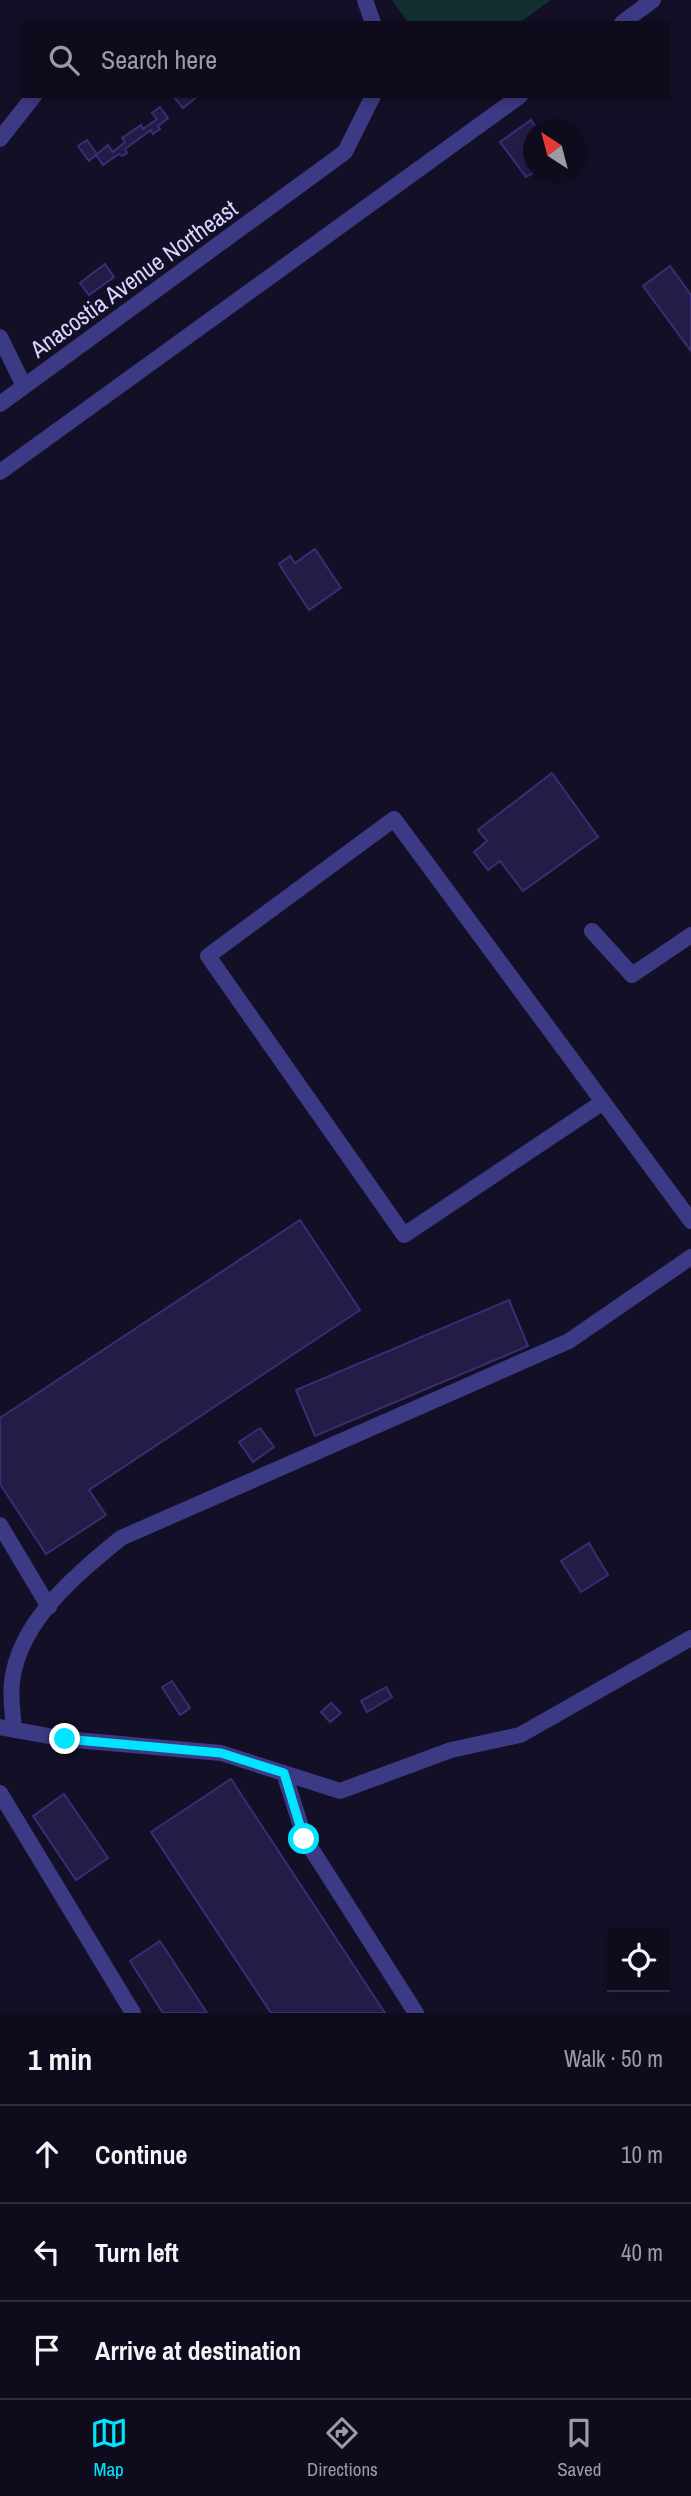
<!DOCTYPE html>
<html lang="en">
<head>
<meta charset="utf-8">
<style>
	:root { --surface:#0e0b1c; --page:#1c1929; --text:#f1f3f6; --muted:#9b9ba3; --line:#2e2b3b; --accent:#00e5ff }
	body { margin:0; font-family:"Archivo Narrow",sans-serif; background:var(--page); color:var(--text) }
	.controls { position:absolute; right:21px; bottom:21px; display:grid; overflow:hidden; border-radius:0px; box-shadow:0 4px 10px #0003 }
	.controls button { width:63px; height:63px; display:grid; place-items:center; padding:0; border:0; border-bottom:2px solid var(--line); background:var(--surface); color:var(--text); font:35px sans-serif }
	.compass { position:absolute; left:523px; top:119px; width:63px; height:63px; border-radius:50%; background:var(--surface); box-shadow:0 4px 10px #0003; rotate:324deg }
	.stop { position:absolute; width:21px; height:21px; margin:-16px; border:5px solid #00e5ff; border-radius:50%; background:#fff }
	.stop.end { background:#00e5ff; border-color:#fff; box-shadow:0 2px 7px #0008 }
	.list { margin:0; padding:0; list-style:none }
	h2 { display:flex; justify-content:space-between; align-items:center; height:91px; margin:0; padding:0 28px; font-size:30px }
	h2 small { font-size:23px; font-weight:400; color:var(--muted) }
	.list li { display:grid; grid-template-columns:46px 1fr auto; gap:21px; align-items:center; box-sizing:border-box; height:98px; padding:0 28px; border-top:2px solid var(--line) }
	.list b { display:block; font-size:26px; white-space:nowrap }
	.list em { font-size:23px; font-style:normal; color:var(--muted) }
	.icon { flex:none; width:38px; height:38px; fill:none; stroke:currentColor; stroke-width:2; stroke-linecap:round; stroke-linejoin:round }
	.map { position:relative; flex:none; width:691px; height:2013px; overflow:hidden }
	.search { position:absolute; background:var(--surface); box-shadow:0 4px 10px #0003; left:21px; right:21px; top:21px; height:77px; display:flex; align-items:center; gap:18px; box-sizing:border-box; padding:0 24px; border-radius:0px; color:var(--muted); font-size:26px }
	.sheet { height:385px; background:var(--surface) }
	nav { display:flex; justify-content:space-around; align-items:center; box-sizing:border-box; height:98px; border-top:2px solid var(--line); background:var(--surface); font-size:19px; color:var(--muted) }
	nav a { display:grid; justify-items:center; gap:4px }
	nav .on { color:var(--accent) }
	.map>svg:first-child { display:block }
	.green { fill:#12302f }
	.building { fill:#241b47; stroke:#3b2d73; stroke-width:2 }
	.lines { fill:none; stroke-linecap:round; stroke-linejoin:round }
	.service { stroke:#3d3a85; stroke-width:16 }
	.route { stroke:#00e5ff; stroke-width:9 }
	.labels { text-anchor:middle; stroke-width:6; stroke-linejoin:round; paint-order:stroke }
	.street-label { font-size:24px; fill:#d9d4ff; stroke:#130f26 }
</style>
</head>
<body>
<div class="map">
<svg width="691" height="2013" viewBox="0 0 691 2013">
	<rect width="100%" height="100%" fill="#130f26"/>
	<path class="green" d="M392 0H551L519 23H408Z"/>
	<path class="building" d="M173 96H198L183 108Z
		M160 107 168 118 158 126 160 129 153 134 151 130 125 149 127 153 122 156 119 154 103 165 96 155 89 161 78 146 87 140 97 154 108 145 113 152 125 142 122 138 141 125 143 129 157 119 152 113Z
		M531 120 538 130H534L535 172 526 177 500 142Z
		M105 264 114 277 89 295 80 283Z
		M670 266 691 295V351L643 286Z
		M315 549 341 588 309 610 279 564 290 556 295 563Z
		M552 773 598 837 523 891 500 861 488 870 474 852 487 841 478 830Z
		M300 1220 360 1310 89 1490 106 1515 46 1554 0 1484V1418Z
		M509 1300 528 1346 315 1436 296 1390Z
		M260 1428 274 1447 253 1462 239 1442Z
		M589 1543 608 1575 581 1592 561 1561Z
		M172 1681 190 1708 180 1715 162 1687Z
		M386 1687 392 1697 367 1712 361 1701Z
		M331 1703 341 1713 330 1722 321 1712Z
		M231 1779 385 2013H271L151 1832Z
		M64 1794 108 1858 76 1880 33 1816Z
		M160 1941 207 2013H163L130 1961Z"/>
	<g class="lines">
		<path class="service" d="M365 0 373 23
			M622 23 653 0
			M0 139 34 96
			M0 337 24 386
			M0 404 345 152 373 96
			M0 472 520 96
			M592 931 632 975 691 935
			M603 1102 404 1235 208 956 394 819 691 1221
			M0 1525 49 1607
			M0 1727 65 1739 221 1753 340 1791 451 1750 520 1735 691 1638
			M14 1730C13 1714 10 1696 12 1681 20 1620 76 1575 121 1538L569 1341 691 1257
			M284 1773 305 1839 416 2013
			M0 1793 133 2013"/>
	</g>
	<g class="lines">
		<path class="route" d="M65 1739 221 1753 284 1773 304 1839"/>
	</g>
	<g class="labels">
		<g class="street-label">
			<text transform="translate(134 279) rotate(-36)" y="8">Anacostia Avenue Northeast</text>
		</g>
	</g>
</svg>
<div class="controls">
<button><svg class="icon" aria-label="locate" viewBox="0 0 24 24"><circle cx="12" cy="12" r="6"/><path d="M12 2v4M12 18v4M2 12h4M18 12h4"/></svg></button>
</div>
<svg class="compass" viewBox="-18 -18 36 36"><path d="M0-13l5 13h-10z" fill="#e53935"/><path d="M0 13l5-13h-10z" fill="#9b9ba3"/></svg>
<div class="stop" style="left:304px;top:1839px"></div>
<div class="stop end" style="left:65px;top:1739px"></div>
<div class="search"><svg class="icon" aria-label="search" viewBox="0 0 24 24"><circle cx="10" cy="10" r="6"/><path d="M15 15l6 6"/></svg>Search here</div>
</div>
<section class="sheet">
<h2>1 min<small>Walk · 50 m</small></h2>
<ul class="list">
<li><svg class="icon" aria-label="ahead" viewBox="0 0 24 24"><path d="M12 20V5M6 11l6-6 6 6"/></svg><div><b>Continue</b></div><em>10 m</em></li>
<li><svg class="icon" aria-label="left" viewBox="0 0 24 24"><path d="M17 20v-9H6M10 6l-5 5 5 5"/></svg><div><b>Turn left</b></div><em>40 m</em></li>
<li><svg class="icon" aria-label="arrive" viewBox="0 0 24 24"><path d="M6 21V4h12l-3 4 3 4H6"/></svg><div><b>Arrive at destination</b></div></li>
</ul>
</section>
<nav>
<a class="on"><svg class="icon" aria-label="map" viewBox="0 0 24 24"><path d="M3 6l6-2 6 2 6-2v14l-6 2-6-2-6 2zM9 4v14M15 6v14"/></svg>Map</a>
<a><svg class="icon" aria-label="directions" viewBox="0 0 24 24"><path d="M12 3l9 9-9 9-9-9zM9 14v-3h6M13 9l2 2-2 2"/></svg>Directions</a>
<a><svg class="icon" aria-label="saved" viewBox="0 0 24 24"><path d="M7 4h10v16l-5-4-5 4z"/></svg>Saved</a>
</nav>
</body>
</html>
